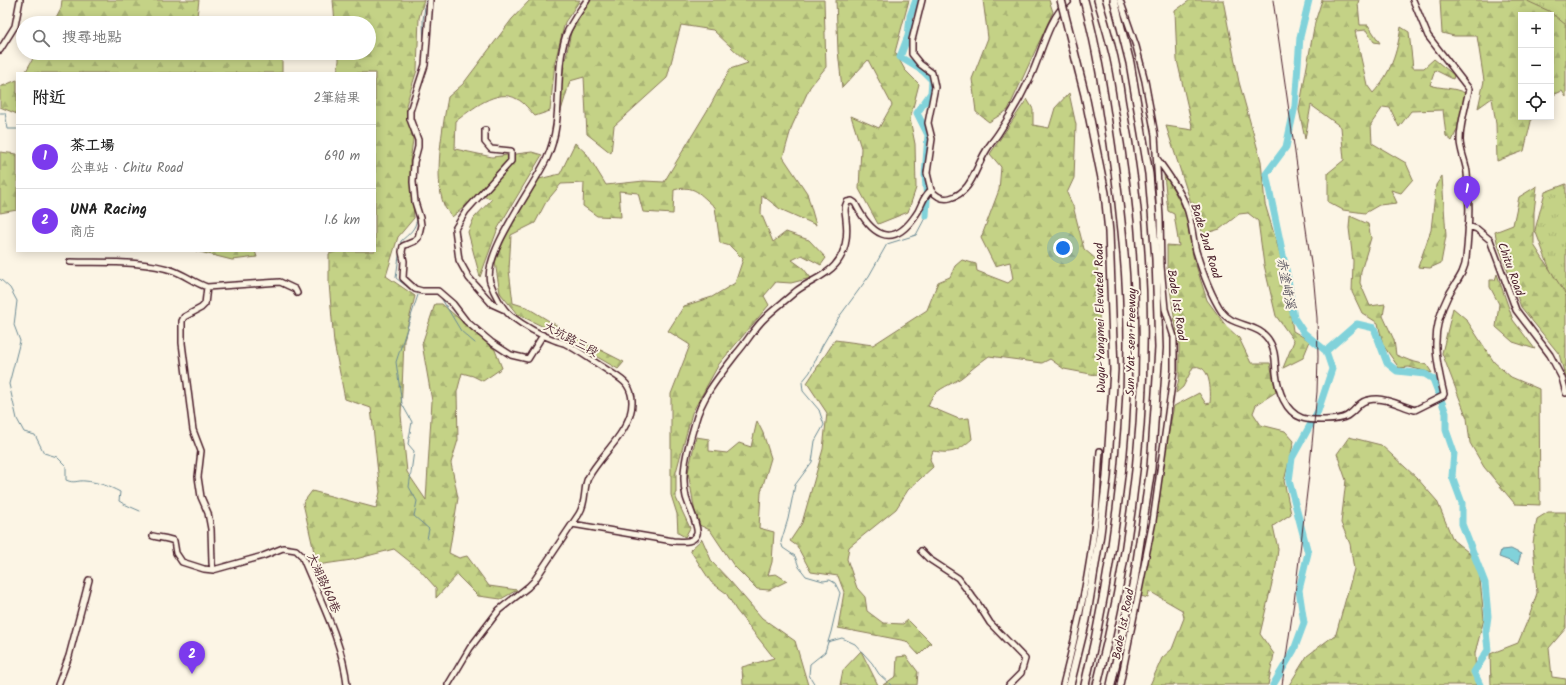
<!DOCTYPE html>
<html lang="zh-TW">
<head>
<meta charset="utf-8">
<style>
	:root { --surface:#fff; --page:#f6f6f6; --text:#222; --muted:#767676; --line:#e0e0e0; --accent:#7c3aed }
	body { margin:0; font-family:Kalam,"LXGW WenKai TC",sans-serif; background:var(--page); color:var(--text) }
	.controls { position:absolute; right:12px; top:12px; display:grid; overflow:hidden; border-radius:0px; box-shadow:0 2px 10px #0003 }
	.controls button { width:36px; height:36px; display:grid; place-items:center; padding:0; border:0; border-bottom:1px solid var(--line); background:var(--surface); color:var(--text); font:20px sans-serif }
	.you { position:absolute; left:1063px; top:248px; width:14px; height:14px; margin:-10px; border:3px solid #fff; border-radius:50%; background:#1a73e8; box-shadow:0 0 0 6px #1a73e833 }
	.badge { display:grid; place-items:center; width:26px; height:26px; border-radius:50%; background:var(--accent); color:#fff; font-size:13px; font-weight:700 }
	.pin { position:absolute; translate:-50% -33px; filter:drop-shadow(0 1px 2px #0008) }
	.pin::after { content:''; position:absolute; top:21px; width:14px; height:12px; background:inherit; clip-path:polygon(0 0,100% 0,50% 100%) }
	.list { margin:0; padding:0; list-style:none }
	h2 { display:flex; justify-content:space-between; align-items:center; height:52px; margin:0; padding:0 16px; font-size:17px }
	h2 small { font-size:13px; font-weight:400; color:var(--muted) }
	.list li { display:grid; grid-template-columns:26px 1fr auto; gap:12px; align-items:center; box-sizing:border-box; height:64px; padding:0 16px; border-top:1px solid var(--line) }
	.list b { display:block; font-size:15px; white-space:nowrap }
	.list p { margin:0; font-size:13px; white-space:nowrap; color:var(--muted) }
	.list em { font-size:13px; font-style:normal; color:var(--muted) }
	.icon { flex:none; width:22px; height:22px; fill:none; stroke:currentColor; stroke-width:2; stroke-linecap:round; stroke-linejoin:round }
	.map { position:relative; flex:none; width:1566px; height:685px; overflow:hidden }
	.search { position:absolute; background:var(--surface); box-shadow:0 2px 10px #0003; left:16px; top:16px; width:360px; height:44px; display:flex; align-items:center; gap:10px; box-sizing:border-box; padding:0 14px; border-radius:22px; color:var(--muted); font-size:15px }
	.panel { position:absolute; background:var(--surface); box-shadow:0 2px 10px #0003; left:16px; top:72px; width:360px; height:180px; border-radius:0px }
	.map>svg:first-child { display:block }
	.grass { fill:url(#grass-tufts); stroke:#877858 }
	.forest { fill:url(#forest-firs); stroke:#877858 }
	.water { fill:#81d2da; stroke:#6b8a94 }
	.lines { fill:none; stroke-linecap:round; stroke-linejoin:round }
	.stream { stroke:#6b8a94; stroke-width:1 }
	.river { stroke:#81d2da; stroke-width:7 }
	.minor-casing { stroke:#4a1f2b; stroke-width:8 }
	.highway-casing { stroke:#4a1f2b; stroke-width:10 }
	.minor { stroke:#fcf5e5; stroke-width:5 }
	.highway { stroke:#fcf5e5; stroke-width:7 }
	.rail { stroke:#4a1f2b; stroke-width:1 }
	.highway-bridge-casing { stroke:#4a1f2b; stroke-width:10; stroke-linecap:butt }
	.highway-bridge { stroke:#fcf5e5; stroke-width:7 }
	.labels { text-anchor:middle; stroke-width:4; stroke-linejoin:round; paint-order:stroke }
	.street-label { font-size:12px; fill:#4a1f2b; stroke:#fcf5e5 }
	.water-label { font-size:13px; font-style:italic; fill:#5a5560; stroke:#fcf5e5 }
</style>
</head>
<body>
<div class="map">
<svg width="1566" height="685" viewBox="0 0 1566 685">
	<defs>
		<pattern id="grass-tufts" width="24" height="20" patternUnits="userSpaceOnUse"><rect width="24" height="20" fill="#c4d286"/><path d="M3 7l-1-3M5 7V3M7 7l1-3M15 17l-1-3M17 17v-4M19 17l1-3" fill="none" stroke="#aab474"/></pattern>
		<pattern id="forest-firs" width="22" height="20" patternUnits="userSpaceOnUse"><rect width="22" height="20" fill="#c4d286"/><path d="M5 1l3.5 6h-7zM16 11l3.5 6h-7z" fill="#aab474"/></pattern>
	</defs>
	<rect width="100%" height="100%" fill="#fcf5e5"/>
	<filter id="ink" filterUnits="userSpaceOnUse"><feTurbulence type="fractalNoise" baseFrequency=".025" numOctaves="2"/><feDisplacementMap in="SourceGraphic" scale="8" xChannelSelector="R" yChannelSelector="G"/><feConvolveMatrix kernelMatrix="1 2 1 2 8 2 1 2 1" color-interpolation-filters="sRGB"/></filter>
	<g filter="url(#ink)">
		<path class="grass" d="M1508 0H1566V52L1551 15Z
			M1566 184V312L1535 230 1545 192Z"/>
		<path class="forest" d="M62 0H199L197 16 218 20 225 23H53L61 8Z
			M333 0H424L419 18 417 70 406 105 413 140 410 161 414 218 398 237 386 276 415 296 404 340 401 415 407 472 426 500 432 401 422 344 435 304H442L495 350 502 368 483 381 473 376 462 373 457 392 458 440 451 463 458 498 449 553 459 558 467 556 489 586 517 590 501 599 478 596 457 575 436 598V588L419 569 394 549 352 560 317 565 303 503 312 491 376 508 380 492 371 408 345 399 334 343 329 283V254L338 251H375V73H337L339 61V53H369V23H335Z
			M530 0H580L565 22 555 62 550 111 535 116C530 111 524 102 517 99 497 87 471 110 456 121L455 149 492 157 532 152 542 155 498 228 480 277 468 232 474 218 492 199 479 195 452 217C450 213 445 209 444 205 433 178 443 125 448 97L463 84 512 19Z
			M590 0H824L826 67 810 87 792 126 783 157 807 193 816 225 780 209 762 195 761 213 773 242 786 232 809 240 826 258 821 265 802 255 792 260 803 268 811 278 791 283 776 282 764 296 769 305 719 364 692 413 676 472V498L690 528 685 537 678 533 677 514 671 495V394L690 345 668 331 684 306 712 297 735 283 743 259 730 246 720 243 715 207C699 194 695 184 674 190L673 214 643 212 638 193 619 191 621 217 597 216 583 206 584 183 561 184 546 202 535 223 511 235 509 270 513 303 526 307 581 340 624 362 618 369 554 332 517 314 500 293 495 262 505 235 539 179 560 174 575 143 587 154 606 185 644 181 664 182 710 106 730 69 748 63 713 30 681 25 667 78 614 126 611 153 587 134 584 77 570 81 560 114 561 81 571 32Z
			M836 0H909L895 52 905 70 919 84 910 119 915 144 916 188 908 212 878 224 859 189 861 148 851 116 879 128 892 105 868 60 842 88 838 51Z
			M983 0H1049L1053 12 1008 110 989 122 976 112 972 79 988 38Z
			M1190 0H1223L1239 82 1261 161 1265 204 1284 267 1293 331 1310 341 1303 358 1283 368 1294 341 1276 316 1264 265 1258 221 1248 213 1239 214 1220 229 1203 234 1189 197 1166 126 1193 130 1177 60 1175 11Z
			M1322 0H1359L1358 3 1360 25H1368L1380 43 1374 42 1366 30 1355 31 1367 85 1373 93C1391 73 1397 53 1401 27L1409 32 1413 68H1424L1434 59 1454 75 1453 79 1435 70 1430 85C1442 89 1453 87 1465 93L1459 125 1452 141 1446 136 1443 110 1411 111 1399 127 1390 108 1383 107 1371 124 1372 143 1406 163 1413 179 1401 193 1391 190 1397 203 1379 205 1365 213 1343 210 1328 202V173L1344 160 1341 127 1311 105 1305 139 1299 110 1315 22Z
			M1440 0H1525L1549 11 1566 25V97L1562 91 1551 96V15H1521V117H1532L1524 151 1497 161 1496 124 1492 98 1478 108 1484 81 1477 36H1454L1442 33Z
			M36 53H282V73H25Z
			M17 80V114L0 107V87Z
			M1069 93 1076 125 1074 178 1067 193 1073 206 1084 249 1097 260 1101 366 1096 375 1064 369 1050 359 1042 363 989 356C979 363 970 371 961 378 947 387 933 389 928 406L959 419 969 418 972 439C957 452 952 454 933 451L930 459 933 467 908 490 896 509 849 547 847 559 857 588 865 597 867 611 883 623 903 624 908 620 931 643 919 655 906 641 838 628 844 592 838 576 811 572 797 546 790 541 802 523 823 449 827 413 807 383 835 340 873 345 927 310 938 282 950 277 955 266 962 260 976 264 977 271 1008 283 1013 279 1010 262 995 266 981 238 999 190 1001 167 990 154 1027 99 1033 109V125L1049 128 1055 108Z
			M0 152 17 154V210L0 213Z
			M1164 175 1170 183 1186 214 1193 256 1207 300 1226 326 1239 338 1251 363H1270L1276 392 1256 405 1253 413 1261 425 1285 431 1294 441 1284 481 1291 514 1273 526 1278 549 1276 566 1260 634 1274 654 1268 685H1150L1162 658 1172 649 1184 618 1182 610 1149 591 1148 598 1141 596 1159 501 1167 440 1174 406 1199 393 1206 404 1210 403C1211 394 1211 370 1199 367 1197 366 1195 367 1193 367L1183 387 1176 393 1179 378V341L1174 316 1167 267V245L1179 246 1174 214 1168 211Z
			M1442 176 1446 236 1441 263 1430 268 1418 267 1431 230 1436 185Z
			M1537 186 1534 212V245L1565 293 1566 297V379L1559 354 1521 307 1497 242 1495 232 1513 225 1519 197Z
			M1350 216 1368 224 1371 238 1361 271 1360 283 1370 306 1385 304 1383 316 1394 340 1396 355 1411 361 1427 365 1432 373 1409 367 1399 368 1383 345 1378 323 1362 313 1352 292 1353 261 1349 228Z
			M196 251H255L257 257 232 260Z
			M1497 274 1513 320 1535 349 1513 342 1496 327 1499 304 1490 287V280H1495Z
			M1453 308 1466 319 1494 362 1511 377 1539 389 1540 505 1515 504 1484 467 1470 443 1467 418 1442 353Z
			M757 421 763 433 771 458 761 492 759 528 774 532 772 562 768 575 776 574 787 581 769 590 757 589 734 566 710 530 697 524 688 472 696 437 709 439V451L727 453 739 443 751 447Z
			M1349 437 1381 445 1417 478 1437 501 1453 540 1478 560 1484 619 1475 653 1476 685H1289L1307 656 1336 634 1354 569 1350 544 1341 523 1346 480 1337 454Z
			M1548 512H1566V628L1549 648 1552 677 1566 679V685H1491L1490 654 1518 643 1529 617 1537 593 1533 543 1537 519Z
			M702 539 712 562 730 581 762 618 795 641 808 685H743L742 667 774 658 736 610 726 593 711 582 690 550Z
			M861 651 878 685H840L843 670Z
			M906 656 918 672 917 685H883L896 676 897 657Z"/>
		<path class="water" d="M1511 549 1521 554 1518 564 1499 557 1501 550Z"/>
		<g class="lines">
			<path class="stream" d="M424 50 423 20 426 0
				M415 87 423 62
				M0 113H5L8 129H17
				M408 118V111
				M411 187 412 194
				M0 279 10 288 17 301 14 325 20 341 9 384 17 419 24 432 35 435 44 453 57 457 66 466V480C75 484 77 480 85 481 97 482 109 486 120 492L119 501 124 504 140 511
				M415 293 396 278 401 241C409 234 416 229 417 218
				M426 294 432 293
				M435 294 440 296 461 331 475 343
				M418 295 396 362 402 404 412 422 408 444 414 451 409 487 417 501 414 516 429 529 427 539
				M828 642 842 638 855 644 872 663 879 674 891 685
				M815 685 809 675 810 664 825 652 831 632 840 593 835 583 830 580 823 581 806 576 799 567 795 556 783 548 781 542 788 519 795 485 812 462 815 441 824 425 819 410 803 391 802 382 810 372 822 346 839 317 869 276 887 244 916 235 926 216"/>
			<path class="river" d="M916 0 910 16 908 36 900 57 923 71 932 80 931 93 917 113 928 135 925 175 927 200 926 216
				M1326 351 1357 324 1374 328 1387 363 1397 371 1425 374 1433 379 1446 413V430L1454 453 1452 476 1462 503V524L1485 583 1488 616 1486 631 1488 650 1474 672 1480 685
				M1273 685 1294 650 1304 623 1299 590 1308 553 1289 481 1292 458 1318 411 1332 369 1326 351 1304 333 1294 318 1288 279 1266 174 1286 147 1295 106 1300 37 1309 0"/>
			<g class="minor-casing">
				<path id="minor" d="M430 0 425 65 410 111V119L418 140V147L414 162 413 182 415 202 420 218 421 225 418 238 415 241 403 246 402 252 404 261 403 278 415 289 422 291H438L453 304 466 321 491 342 511 355 528 359 543 335
					M1120 0 1136 46 1145 81 1155 135 1160 218 1161 266 1165 309 1174 337V370L1153 521 1120 685
					M0 50 15 26 20 0
					M485 130V142L491 149 511 151V161L466 211 455 229 459 260 469 278 492 304 503 309
					M1158 160C1168 174 1180 190 1186 206 1192 220 1192 236 1196 251 1202 271 1210 294 1222 312 1233 328 1261 322 1271 344 1276 353 1275 363 1276 373 1278 390 1285 412 1302 418 1311 421 1339 421 1347 416 1361 407 1356 400 1377 399 1390 399 1403 407 1415 410L1443 396 1444 394C1435 357 1430 331 1448 296 1455 283 1465 273 1466 258 1469 230 1470 200 1467 173 1466 162 1460 151 1460 140 1460 123 1466 106 1469 89L1428 36 1413 0
					M931 190C936 196 943 200 950 198 972 192 975 168 986 151 989 145 994 140 998 134 1010 116 1021 97 1030 78 1041 56 1048 18 1068 2
					M1468 226 1477 229 1490 240 1516 310 1550 355 1562 378 1566 393
					M70 262C102 263 144 260 174 271 185 275 195 283 207 287
					M572 524 673 541C681 541 693 544 697 534 699 527 688 505 686 497 680 472 688 447 695 423 702 396 720 375 737 353 747 342 754 328 765 318 774 309 785 301 795 292 807 282 825 277 835 265 846 253 848 235 846 220 846 213 843 209 847 202L852 201 855 203C870 233 891 251 915 216 923 206 920 200 931 190L927 173 932 139 928 123 935 87 932 73 920 64 912 54V40L922 0
					M153 536C160 538 168 538 174 541L176 553 182 562 204 569 213 570 263 556 283 548 296 550 302 556C318 596 343 642 347 685
					M921 551 929 559 958 578 978 604 990 623 1025 659 1021 673 1009 685
					M213 570 212 563 211 529 208 513 201 497 198 477 201 451 193 430 182 343V321L184 317 201 308 205 304 207 287 280 282 295 289 297 293
					M58 685 69 656 89 580
					M448 685 470 648 499 610 528 587 534 581 579 514C587 501 583 488 588 478 600 456 622 439 630 415 633 405 633 394 627 385 622 378 611 373 604 368 591 360 578 350 564 343 560 342 556 341 552 339 538 334 523 325 511 316 502 309 494 293 490 282 482 255 535 185 547 158 565 119 553 75 566 35 571 22 580 11 587 0
					M1063 685C1077 631 1089 576 1095 521 1098 498 1098 474 1100 451"/>
			</g>
			<g class="highway-casing">
				<path id="highway" d="M1084 0C1097 47 1104 95 1111 143 1121 210 1128 277 1128 344 1128 459 1111 574 1085 685
					M1070 685 1086 620 1100 534 1107 477 1114 370 1109 232 1105 193 1085 95
					M1097 685C1146 494 1159 300 1122 105 1119 87 1117 68 1112 50 1108 33 1103 17 1098 0
					M1111 685 1134 581 1151 468 1159 348 1156 259 1149 174 1130 63 1114 0"/>
			</g>
			<use href="#minor" class="minor"/>
			<use href="#highway" class="highway"/>
			<path class="rail" d="M1273 0 1314 284 1317 318 1318 356 1317 392 1309 475 1294 602 1282 685"/>
			<g class="highway-bridge-casing">
				<path id="highway-bridge" d="M1061 0 1085 95"/>
			</g>
			<use href="#highway-bridge" class="highway-bridge"/>
		</g>
	</g>
	<g class="labels">
		<g class="street-label">
			<text transform="translate(1206 241) rotate(73)" y="4">Bade 2nd Road</text>
			<text transform="translate(1511 269) rotate(70)" y="4">Chitu Road</text>
			<text transform="translate(1177 305) rotate(81)" y="4">Bade 1st Road</text>
			<text transform="translate(1100 318) rotate(-91)" y="4">Wugu-Yangmei Elevated Road</text>
			<text transform="translate(571 339) rotate(28)" y="4">大坑路三段</text>
			<text transform="translate(1131 342) rotate(-89)" y="4">Sun Yat-sen Freeway</text>
			<text transform="translate(324 583) rotate(66)" y="4">大湖路160巷</text>
			<text transform="translate(1123 624) rotate(-79)" y="4">Bade 1st Road</text>
		</g>
		<g class="water-label">
			<text transform="translate(1287 283) rotate(79)" y="5">赤塗崎溪</text>
		</g>
	</g>
</svg>
<div class="controls">
<button>+</button>
<button>−</button>
<button><svg class="icon" aria-label="locate" viewBox="0 0 24 24"><circle cx="12" cy="12" r="6"/><path d="M12 2v4M12 18v4M2 12h4M18 12h4"/></svg></button>
</div>
<div class="you"></div>
<div class="pin badge" style="left:1467px;top:209px">1</div>
<div class="pin badge" style="left:192px;top:674px">2</div>
<div class="search"><svg class="icon" aria-label="search" viewBox="0 0 24 24"><circle cx="10" cy="10" r="6"/><path d="M15 15l6 6"/></svg>搜尋地點</div>
<section class="panel">
<h2>附近<small>2筆結果</small></h2>
<ul class="list">
<li><span class="badge">1</span><div><b>茶工場</b><p>公車站 · Chitu Road</p></div><em>690 m</em></li>
<li><span class="badge">2</span><div><b>UNA Racing</b><p>商店</p></div><em>1.6 km</em></li>
</ul>
</section>
</div>
</body>
</html>
